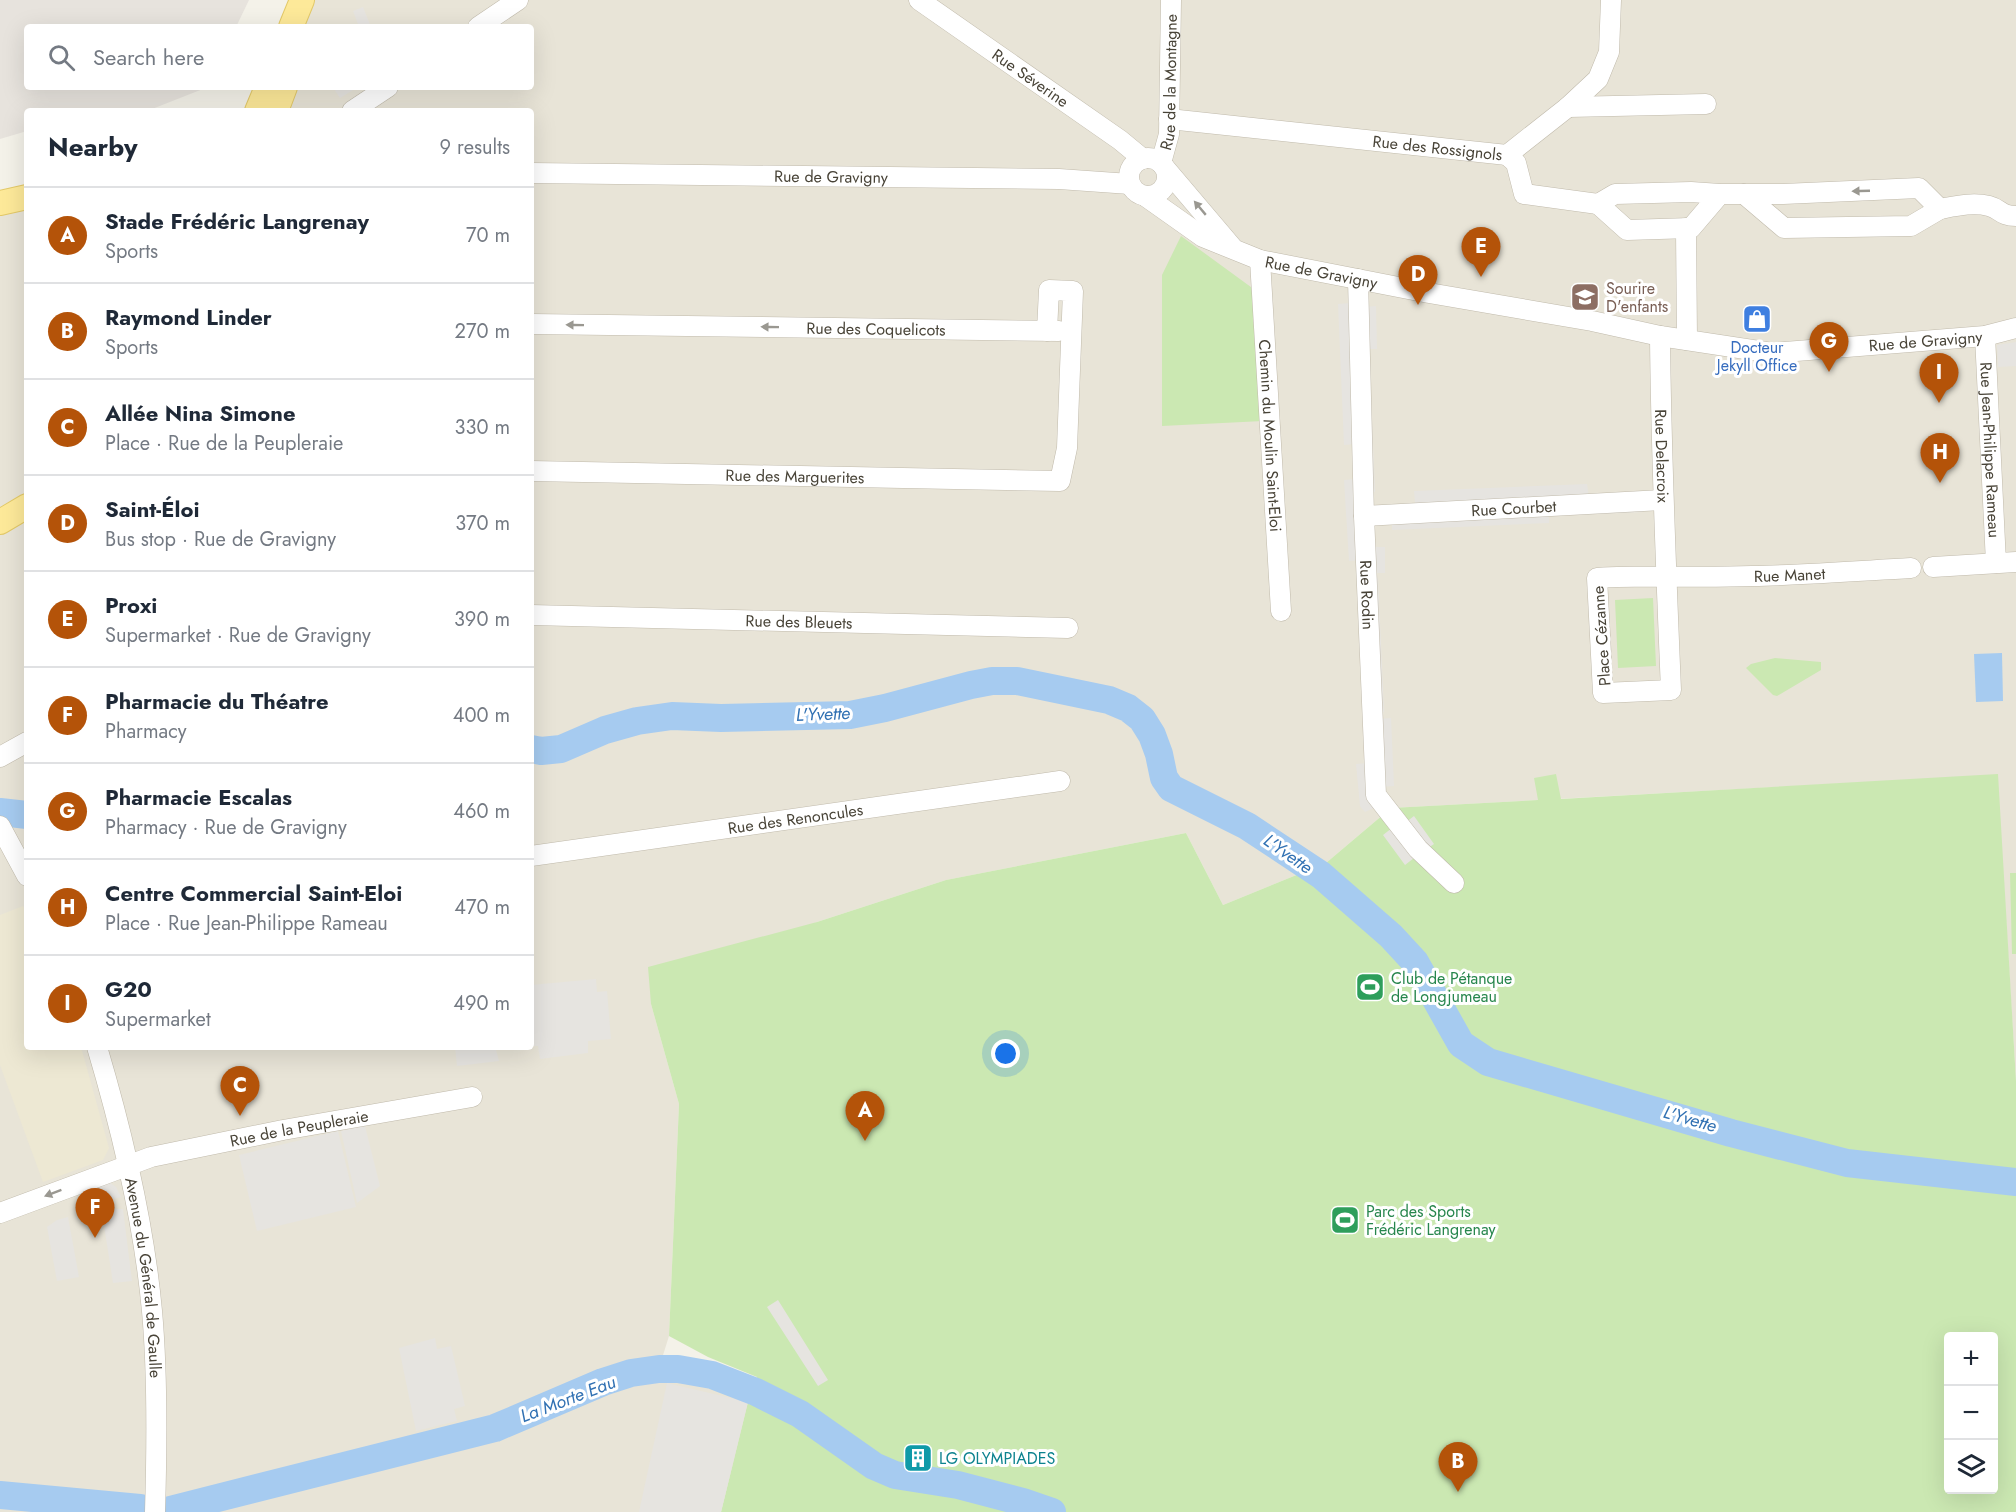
<!DOCTYPE html>
<html lang="en">
<head>
<meta charset="utf-8">
<style>
	:root { --surface:#fff; --page:#f6f6f7; --text:#1f2937; --muted:#747a83; --line:#e0e1e3; --accent:#b45309 }
	body { margin:0; font-family:Jost,sans-serif; background:var(--page); color:var(--text) }
	.controls { position:absolute; right:18px; bottom:18px; display:grid; overflow:hidden; border-radius:6px; box-shadow:0 6px 24px #0002 }
	.controls button { width:54px; height:54px; display:grid; place-items:center; padding:0; border:0; border-bottom:2px solid var(--line); background:var(--surface); color:var(--text); font:30px sans-serif }
	.you { position:absolute; left:1006px; top:1054px; width:21px; height:21px; margin:-15px; border:4px solid #fff; border-radius:50%; background:#1a73e8; box-shadow:0 0 0 9px #1a73e833 }
	.badge { display:grid; place-items:center; width:39px; height:39px; border-radius:50%; background:var(--accent); color:#fff; font-size:20px; font-weight:700 }
	.pin { position:absolute; translate:-50% -50px; filter:drop-shadow(0 2px 3px #0008) }
	.pin::after { content:''; position:absolute; top:32px; width:21px; height:18px; background:inherit; clip-path:polygon(0 0,100% 0,50% 100%) }
	.list { margin:0; padding:0; list-style:none }
	h2 { display:flex; justify-content:space-between; align-items:center; height:78px; margin:0; padding:0 24px; font-size:26px }
	h2 small { font-size:20px; font-weight:400; color:var(--muted) }
	.list li { display:grid; grid-template-columns:39px 1fr auto; gap:18px; align-items:center; box-sizing:border-box; height:96px; padding:0 24px; border-top:2px solid var(--line) }
	.list b { display:block; font-size:22px; white-space:nowrap }
	.list p { margin:0; font-size:20px; white-space:nowrap; color:var(--muted) }
	.list em { font-size:20px; font-style:normal; color:var(--muted) }
	.icon { flex:none; width:33px; height:33px; fill:none; stroke:currentColor; stroke-width:2; stroke-linecap:round; stroke-linejoin:round }
	.map { position:relative; flex:none; width:2016px; height:1512px; overflow:hidden }
	.search { position:absolute; background:var(--surface); box-shadow:0 6px 24px #0002; left:24px; top:24px; width:510px; height:66px; display:flex; align-items:center; gap:15px; box-sizing:border-box; padding:0 21px; border-radius:6px; color:var(--muted); font-size:22px }
	.panel { position:absolute; background:var(--surface); box-shadow:0 6px 24px #0002; left:24px; top:108px; width:510px; height:942px; border-radius:6px }
	.map>svg:first-child { display:block }
	.residential { fill:#e8e4d7 }
	.industrial { fill:#e7e3dd }
	.education { fill:#ede8d3 }
	.green { fill:#cbe8b2; fill-rule:evenodd }
	.parking { fill:#e6e4e0 }
	.water { fill:#a6cbf0 }
	.lines { fill:none; stroke-linecap:round; stroke-linejoin:round }
	.river { stroke:#a6cbf0; stroke-width:28 }
	.minor-casing { stroke:#c0baab; stroke-width:21 }
	.major-casing { stroke:#e3c968; stroke-width:26 }
	.minor { stroke:#fff; stroke-width:20 }
	.major { stroke:#fde999; stroke-width:24 }
	.oneway { fill:#9a9891 }
	.labels { text-anchor:middle; stroke-width:6; stroke-linejoin:round; paint-order:stroke }
	.street-label { font-size:16px; fill:#484337; stroke:#fff }
	.education-label { font-size:16px; fill:#785e54; stroke:#fff; text-anchor:start }
	.shop-label { font-size:16px; fill:#366cbe; stroke:#fff }
	.leisure-label { font-size:16px; fill:#27864d; stroke:#fff; text-anchor:start }
	.culture-label { font-size:16px; fill:#0d838f; stroke:#fff; text-anchor:start }
	.water-label { font-size:18px; font-style:italic; fill:#3171b3; stroke:#fff }
</style>
</head>
<body>
<div class="map">
<svg width="2016" height="1512" viewBox="0 0 2016 1512">
	<rect width="100%" height="100%" fill="#f4f2e9"/>
	<path class="residential" d="M313 0H2016V1081L1997 775 1391 808 1326 863 1223 905 1186 833 946 880 817 922 651 1004 679 1104 669 1336 659 1368 678 1369 712 1375 752 1390 721 1512H0V206L27 200V1047H531V111H270L279 87H531V27H302Z"/>
	<path class="industrial" d="M0 0H249L236 27H27V87H208L147 111H27V131L0 139Z"/>
	<path class="education" d="M23 906 27 914V1047H81L109 1148 103 1160 43 1182 0 1065V915Z"/>
	<path class="green" d="M1181 236 1255 290 1263 421 1162 426V275Z
		M1653 598 1656 666 1618 668 1615 600Z
		M1775 658 1821 662V670L1777 696 1773 695 1746 668 1751 664Z
		M1556 774 1561 799 1998 774 2016 1081V1512H721L748 1402 757 1377 708 1357 669 1336 679 1104 651 1004 648 967 817 922 946 880 1186 833 1223 905 1326 863 1391 808 1538 800 1534 778ZM1948 1336H1994V1490H1948Z
		M2010 873H2016V954H2012Z"/>
	<path class="parking" d="M363 7 371 27H359L353 11Z
		M336 87H358L340 98 334 89Z
		M1350 303 1355 444 1344 445 1338 304Z
		M1376 306 1377 349H1365L1364 307Z
		M2016 342V366L1998 367 1997 345Z
		M1370 370 1375 492H1370L1366 371Z
		M1355 479 1360 560 1349 561 1344 480Z
		M1587 484 1590 504 1642 508 1643 512 1549 516V523L1392 530V519L1415 503 1414 491Z
		M1373 547H1385V573H1374Z
		M1378 578 1384 712H1379L1374 579Z
		M1391 718 1394 786 1382 787 1379 719Z
		M1368 763 1376 807 1365 812 1360 806 1356 764Z
		M1414 816 1434 844 1425 850 1405 823Z
		M1392 828 1414 858 1405 865 1383 835Z
		M596 979 597 992 607 991 611 1039 588 1041V1053L540 1059 538 1046H531V985Z
		M455 1047H525L496 1050 499 1061 457 1066Z
		M365 1126 380 1186 357 1203 341 1131Z
		M338 1131 356 1207 257 1231 239 1155Z
		M110 1183 116 1187 121 1197 113 1199 114 1209H123L132 1281 113 1283 98 1187Z
		M68 1217 79 1277 57 1281 47 1227 57 1220Z
		M778 1300 828 1380 818 1386 767 1307Z
		M435 1338 437 1349 451 1346 465 1406 454 1409 457 1421 416 1431 399 1348Z
		M667 1383 748 1402 721 1512H639Z"/>
	<path class="water" d="M2002 653 2003 701 1976 702 1974 654Z"/>
	<g class="lines">
		<path class="river" d="M531 749 541 751 561 749 605 730 637 721 672 716 721 718 850 715 885 708 971 685 992 681H1017L1109 700 1128 708 1142 719 1152 735 1159 754 1164 778 1171 788 1247 826 1321 875 1391 936 1415 962 1461 1044 1488 1062 1731 1133 1847 1163 2016 1182
			M0 812 27 815
			M0 1495 140 1508
			M170 1510 495 1428 603 1382 631 1373 659 1369H678L712 1375 756 1392 800 1414 874 1466 895 1475 958 1485 1023 1502 1052 1512"/>
		<g class="minor-casing">
			<g id="minor">
				<path id="s1" d="M919 0 1120 140 1143 159"/>
				<path d="M478 27 518 0"/>
				<path d="M1568 107 1706 104"/>
				<path d="M352 111 388 87"/>
				<path id="s2" d="M1169 119 1507 155 1568 107 1598 79 1609 52 1611 0"/>
				<path d="M1507 155 1516 163 1524 194 1598 204"/>
				<circle cx="1148" cy="177" r="19"/>
				<path id="s3" d="M1161 163 1169 134 1171 0"/>
				<path d="M1165 168 1232 247"/>
				<path id="s4" d="M531 173 1059 179 1130 184"/>
				<path d="M1720 194 1691 228 1627 230 1598 204 1615 194 1691 192 1720 194H1783L1919 188 1940 209C1956 206 1973 202 1989 206 2001 209 2000 216 2016 216"/>
				<path d="M1744 194 1784 228 1911 226 1940 209"/>
				<path id="s5" d="M1145 196 1203 237 1260 260 1429 293 1592 321 1660 336 1772 353 1985 336 2016 328"/>
				<path d="M1686 228 1687 340"/>
				<path id="s6" d="M1260 260 1281 611"/>
				<path id="s7" d="M1358 279 1364 516 1376 795 1418 849 1454 883"/>
				<path id="s8" d="M531 324 1059 331"/>
				<path id="s9" d="M1660 336C1661 454 1666 572 1671 690L1603 693 1597 578C1648 575 1700 578 1752 576 1805 575 1858 571 1911 568"/>
				<path id="s10" d="M1985 336 1996 563"/>
				<path id="s11" d="M531 471 1060 481 1067 448 1073 291 1049 290 1047 331"/>
				<path id="s12" d="M1364 516 1662 500"/>
				<path d="M1933 567 2016 562"/>
				<path id="s13" d="M531 615 1068 628"/>
				<path d="M0 757 27 742"/>
				<path d="M0 826 27 876"/>
				<path id="s14" d="M531 856 1060 781"/>
				<path id="s15" d="M97 1047C122 1131 144 1224 152 1311 158 1377 157 1445 155 1512"/>
				<path id="s16" d="M0 1213 151 1157 283 1130 472 1097"/>
			</g>
		</g>
		<g class="major-casing">
			<path id="major" d="M291 27 302 0
				M257 111 267 87
				M276 111 285 87
				M0 203 27 197
				M0 522 27 506"/>
		</g>
		<use href="#minor" class="minor"/>
		<use href="#major" class="major"/>
	</g>
	<defs><path id="oneway-solid" d="M-6-.8H1V-3.2L6.5 0L1 3.2V.8H-6Z" transform="scale(1.5)"/></defs>
	<g class="oneway">
		<use href="#oneway-solid" transform="translate(1861 191) rotate(178)"/>
		<use href="#oneway-solid" transform="translate(1200 208) rotate(-130)"/>
		<use href="#oneway-solid" transform="translate(575 325) rotate(-179)"/>
		<use href="#oneway-solid" transform="translate(770 327) rotate(-179)"/>
		<use href="#oneway-solid" transform="translate(53 1193) rotate(159)"/>
	</g>
	<defs>
		<g id="school-square" transform="scale(1.5)"><rect x="-9" y="-9" width="18" height="18" rx="4" fill="#8d6e63" stroke="#fff"/><path d="M0-5L7-2L0 1L-7-2ZM-4 1L0 2.5L4 1V4Q0 6-4 4Z" fill="#fff"/></g>
		<g id="shop-square" transform="scale(1.5)"><rect x="-9" y="-9" width="18" height="18" rx="4" fill="#3f7fe0" stroke="#fff"/><path d="M-5-2.5h2.3a2.7 3.5 0 0 1 5.4 0H5L5.5 6h-11ZM-1.5-2.5h3a1.5 2.3 0 0 0-3 0Z" fill="#fff"/></g>
		<g id="stadium-square" transform="scale(1.5)"><rect x="-9" y="-9" width="18" height="18" rx="4" fill="#2e9e5b" stroke="#fff"/><path d="M0-5a6.5 5 0 1 0 0 10a6.5 5 0 1 0 0-10ZM-3.5-1.8h7v3.6h-7Z" fill="#fff"/></g>
		<g id="building-square" transform="scale(1.5)"><rect x="-9" y="-9" width="18" height="18" rx="4" fill="#0f9aa8" stroke="#fff"/><path d="M-4-6H4V6H1V3H-1V6H-4ZM-2.5-4.3h1.7v1.8h-1.7ZM.8-4.3h1.7v1.8H.8ZM-2.5-1h1.7V.8h-1.7ZM.8-1h1.7V.8H.8Z" fill="#fff"/></g>
	</defs>
	<g fill-rule="evenodd">
		<use href="#school-square" x="1585" y="297"/>
		<use href="#shop-square" x="1757" y="319"/>
		<use href="#stadium-square" x="1370" y="987"/>
		<use href="#stadium-square" x="1345" y="1220"/>
		<use href="#building-square" x="918" y="1458"/>
	</g>
	<g class="labels">
		<g class="street-label">
			<text dy="6" stroke="none"><textPath href="#s1" startOffset="136">Rue Séverine</textPath></text>
			<text dy="6" stroke="none"><textPath href="#s3" startOffset="82">Rue de la Montagne</textPath></text>
			<text dy="6" stroke="none"><textPath href="#s2" startOffset="270">Rue des Rossignols</textPath></text>
			<text dy="6" stroke="none"><textPath href="#s4" startOffset="300">Rue de Gravigny</textPath></text>
			<text dy="6" stroke="none"><textPath href="#s5" startOffset="195">Rue de Gravigny</textPath></text>
			<text dy="6" stroke="none"><textPath href="#s8" startOffset="345">Rue des Coquelicots</textPath></text>
			<text dy="6" stroke="none"><textPath href="#s5" startOffset="807">Rue de Gravigny</textPath></text>
			<text dy="6" stroke="none"><textPath href="#s6" startOffset="176">Chemin du Moulin Saint-Eloi</textPath></text>
			<text dy="6" stroke="none"><textPath href="#s10" startOffset="114">Rue Jean-Philippe Rameau</textPath></text>
			<text dy="6" stroke="none"><textPath href="#s9" startOffset="120">Rue Delacroix</textPath></text>
			<text dy="6" stroke="none"><textPath href="#s11" startOffset="264">Rue des Marguerites</textPath></text>
			<text dy="6" stroke="none"><textPath href="#s12" startOffset="150">Rue Courbet</textPath></text>
			<text dy="6" stroke="none"><textPath href="#s9" startOffset="730">Rue Manet</textPath></text>
			<text dy="6" stroke="none"><textPath href="#s7" startOffset="316">Rue Rodin</textPath></text>
			<text dy="6" stroke="none"><textPath href="#s13" startOffset="268">Rue des Bleuets</textPath></text>
			<text transform="translate(1601 636) rotate(-94)" y="6">Place Cézanne</text>
			<text dy="6" stroke="none"><textPath href="#s14" startOffset="267">Rue des Renoncules</textPath></text>
			<text dy="6" stroke="none"><textPath href="#s16" startOffset="312">Rue de la Peupleraie</textPath></text>
			<text dy="6" stroke="none"><textPath href="#s15" startOffset="236">Avenue du Général de Gaulle</textPath></text>
		</g>
		<g class="education-label">
			<text x="1606" y="294">Sourire<tspan x="1606" dy="18">D'enfants</tspan></text>
		</g>
		<g class="shop-label">
			<text x="1757" y="353">Docteur<tspan x="1757" dy="18">Jekyll Office</tspan></text>
		</g>
		<g class="leisure-label">
			<text x="1391" y="984">Club de Pétanque<tspan x="1391" dy="18">de Longjumeau</tspan></text>
			<text x="1366" y="1217">Parc des Sports<tspan x="1366" dy="18">Frédéric Langrenay</tspan></text>
		</g>
		<g class="culture-label">
			<text x="939" y="1464">LG OLYMPIADES</text>
		</g>
		<g class="water-label">
			<text transform="translate(823 714) rotate(-2)" y="6">L'Yvette</text>
			<text transform="translate(1288 854) rotate(35)" y="6">L'Yvette</text>
			<text transform="translate(1690 1119) rotate(16)" y="6">L'Yvette</text>
			<text transform="translate(568 1399) rotate(-21)" y="6">La Morte Eau</text>
		</g>
	</g>
</svg>
<div class="controls">
<button>+</button>
<button>−</button>
<button><svg class="icon" aria-label="layers" viewBox="0 0 24 24"><path d="M12 4l9 5-9 5-9-5zM3 14l9 5 9-5"/></svg></button>
</div>
<div class="you"></div>
<div class="pin badge" style="left:865px;top:1141px">A</div>
<div class="pin badge" style="left:1458px;top:1492px">B</div>
<div class="pin badge" style="left:240px;top:1116px">C</div>
<div class="pin badge" style="left:1418px;top:305px">D</div>
<div class="pin badge" style="left:1481px;top:277px">E</div>
<div class="pin badge" style="left:95px;top:1238px">F</div>
<div class="pin badge" style="left:1829px;top:372px">G</div>
<div class="pin badge" style="left:1940px;top:483px">H</div>
<div class="pin badge" style="left:1939px;top:403px">I</div>
<div class="search"><svg class="icon" aria-label="search" viewBox="0 0 24 24"><circle cx="10" cy="10" r="6"/><path d="M15 15l6 6"/></svg>Search here</div>
<section class="panel">
<h2>Nearby<small>9 results</small></h2>
<ul class="list">
<li><span class="badge">A</span><div><b>Stade Frédéric Langrenay</b><p>Sports</p></div><em>70 m</em></li>
<li><span class="badge">B</span><div><b>Raymond Linder</b><p>Sports</p></div><em>270 m</em></li>
<li><span class="badge">C</span><div><b>Allée Nina Simone</b><p>Place · Rue de la Peupleraie</p></div><em>330 m</em></li>
<li><span class="badge">D</span><div><b>Saint-Éloi</b><p>Bus stop · Rue de Gravigny</p></div><em>370 m</em></li>
<li><span class="badge">E</span><div><b>Proxi</b><p>Supermarket · Rue de Gravigny</p></div><em>390 m</em></li>
<li><span class="badge">F</span><div><b>Pharmacie du Théatre</b><p>Pharmacy</p></div><em>400 m</em></li>
<li><span class="badge">G</span><div><b>Pharmacie Escalas</b><p>Pharmacy · Rue de Gravigny</p></div><em>460 m</em></li>
<li><span class="badge">H</span><div><b>Centre Commercial Saint-Eloi</b><p>Place · Rue Jean-Philippe Rameau</p></div><em>470 m</em></li>
<li><span class="badge">I</span><div><b>G20</b><p>Supermarket</p></div><em>490 m</em></li>
</ul>
</section>
</div>
</body>
</html>
